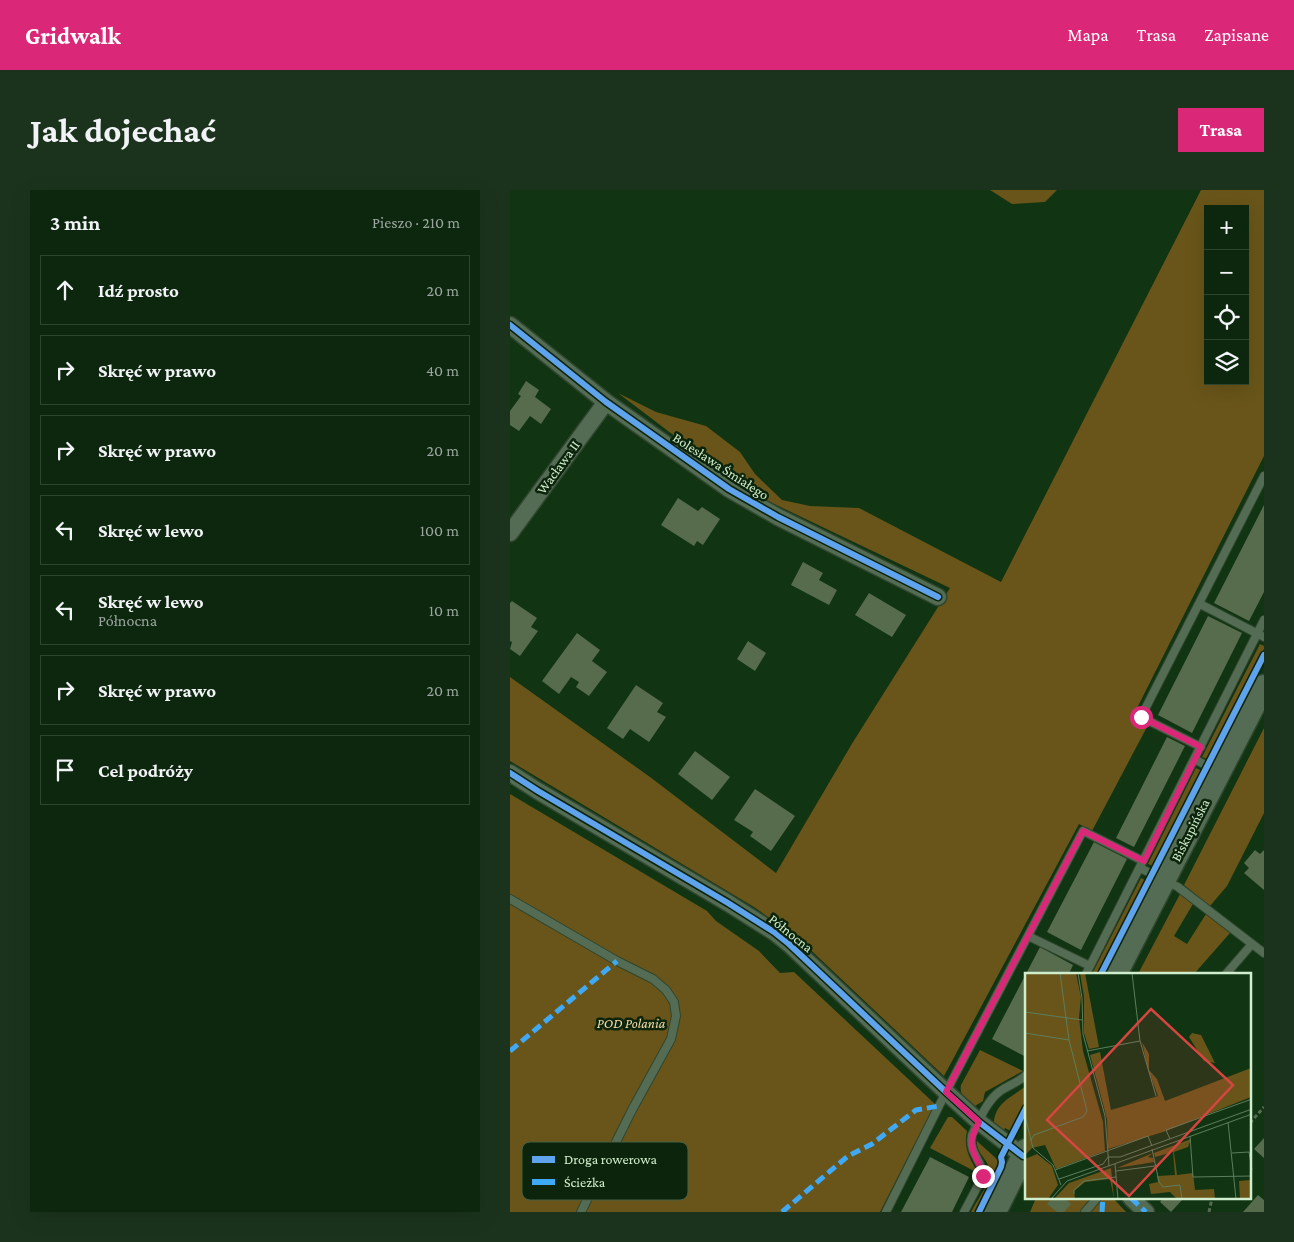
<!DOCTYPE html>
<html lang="pl">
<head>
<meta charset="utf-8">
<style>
	:root { --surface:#0d270e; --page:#1b331c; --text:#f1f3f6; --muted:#9aa59e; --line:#2d442e; --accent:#db2777 }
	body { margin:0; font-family:"Crimson Pro",serif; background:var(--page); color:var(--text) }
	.controls { position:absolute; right:15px; top:15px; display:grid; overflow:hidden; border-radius:0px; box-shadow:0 5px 20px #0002 }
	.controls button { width:45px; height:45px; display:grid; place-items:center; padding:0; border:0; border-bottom:1px solid var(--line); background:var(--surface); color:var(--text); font:25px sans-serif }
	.stop { position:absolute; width:15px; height:15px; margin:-11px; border:4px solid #db2777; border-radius:50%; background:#fff }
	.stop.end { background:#db2777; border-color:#fff; box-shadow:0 1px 5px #0008 }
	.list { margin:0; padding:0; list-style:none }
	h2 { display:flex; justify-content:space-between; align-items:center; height:65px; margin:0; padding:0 20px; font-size:21px }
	h2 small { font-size:16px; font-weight:400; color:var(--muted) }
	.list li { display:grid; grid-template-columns:32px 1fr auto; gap:15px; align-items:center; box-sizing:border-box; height:70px; margin:0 10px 10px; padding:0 10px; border:1px solid var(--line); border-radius:0px }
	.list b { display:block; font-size:19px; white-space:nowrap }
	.list p { margin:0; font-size:16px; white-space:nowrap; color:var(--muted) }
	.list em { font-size:16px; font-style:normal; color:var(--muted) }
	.icon { flex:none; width:28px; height:28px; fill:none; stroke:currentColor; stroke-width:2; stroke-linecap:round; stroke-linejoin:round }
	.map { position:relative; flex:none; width:754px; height:1022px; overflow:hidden; border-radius:0px }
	header { display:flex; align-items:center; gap:30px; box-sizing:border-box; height:70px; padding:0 25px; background:var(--accent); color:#fff }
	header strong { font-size:24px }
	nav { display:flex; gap:28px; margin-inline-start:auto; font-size:18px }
	.intro { display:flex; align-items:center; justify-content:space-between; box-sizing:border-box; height:120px; padding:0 30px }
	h1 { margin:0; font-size:35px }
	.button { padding:12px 22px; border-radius:0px; background:var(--accent); color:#fff; font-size:18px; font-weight:700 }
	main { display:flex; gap:30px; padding:0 30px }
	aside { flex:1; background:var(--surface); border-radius:0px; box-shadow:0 5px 20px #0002 }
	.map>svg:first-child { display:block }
	.green { fill:#695519; fill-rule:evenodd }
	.building { fill:#576b4d }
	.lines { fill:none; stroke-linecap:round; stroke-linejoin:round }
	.lane-casing { stroke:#2f462f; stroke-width:10 }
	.street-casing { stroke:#2f462f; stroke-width:19 }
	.secondary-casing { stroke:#2f462f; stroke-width:25 }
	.path { stroke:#566b55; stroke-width:3; stroke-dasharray:4 2.5; stroke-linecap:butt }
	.lane { stroke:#556c54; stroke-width:8 }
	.street { stroke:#556c54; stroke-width:16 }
	.secondary { stroke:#556c54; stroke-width:22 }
	.quiet { stroke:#3fa9f5; stroke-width:5; stroke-dasharray:10 5; stroke-linecap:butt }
	.cycleway-casing { stroke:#0c240b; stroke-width:9 }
	.cycleway { stroke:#60a3ed; stroke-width:6 }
	.route { stroke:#db2777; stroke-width:6 }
	.labels { text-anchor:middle; stroke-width:5; stroke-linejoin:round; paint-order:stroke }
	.street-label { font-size:14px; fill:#d0eecd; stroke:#0c240b }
	.park-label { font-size:14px; font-style:italic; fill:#f7dba8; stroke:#0c240b }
	.inset-road { fill:none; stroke:#5d7e5d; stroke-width:1 }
	.view { fill:#d54641; fill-opacity:0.15; stroke:#d54641; stroke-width:2.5 }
	.inset-edge { fill:none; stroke:#d0eecd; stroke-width:2.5 }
	.key { fill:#0c240b; stroke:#476145; stroke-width:1 }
	.key-label { font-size:14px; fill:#d0eecd }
</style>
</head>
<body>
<header>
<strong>Gridwalk</strong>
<nav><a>Mapa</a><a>Trasa</a><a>Zapisane</a></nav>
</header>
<div class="intro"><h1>Jak dojechać</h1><a class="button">Trasa</a></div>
<main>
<aside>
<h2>3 min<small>Pieszo · 210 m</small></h2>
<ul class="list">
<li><svg class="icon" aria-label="ahead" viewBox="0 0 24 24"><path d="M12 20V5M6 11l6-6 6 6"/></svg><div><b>Idź prosto</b></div><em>20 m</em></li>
<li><svg class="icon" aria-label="right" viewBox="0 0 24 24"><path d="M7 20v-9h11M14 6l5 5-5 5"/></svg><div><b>Skręć w prawo</b></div><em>40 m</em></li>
<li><svg class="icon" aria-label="right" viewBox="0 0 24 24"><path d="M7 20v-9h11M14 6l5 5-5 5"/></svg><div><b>Skręć w prawo</b></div><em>20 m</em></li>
<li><svg class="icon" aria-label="left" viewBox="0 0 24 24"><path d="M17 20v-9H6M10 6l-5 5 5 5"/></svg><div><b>Skręć w lewo</b></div><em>100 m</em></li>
<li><svg class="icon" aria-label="left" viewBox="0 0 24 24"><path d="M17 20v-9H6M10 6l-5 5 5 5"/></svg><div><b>Skręć w lewo</b><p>Północna</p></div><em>10 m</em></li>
<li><svg class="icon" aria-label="right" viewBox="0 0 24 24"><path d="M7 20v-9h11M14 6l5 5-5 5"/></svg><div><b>Skręć w prawo</b></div><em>20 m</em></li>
<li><svg class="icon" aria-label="arrive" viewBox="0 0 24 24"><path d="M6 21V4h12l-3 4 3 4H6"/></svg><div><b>Cel podróży</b></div></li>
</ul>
</aside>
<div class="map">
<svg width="754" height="1022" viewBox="0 0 754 1022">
	<rect width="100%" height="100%" fill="#113412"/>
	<path class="green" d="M480 0H547L535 12 502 14Z
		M691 0H754V266L622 528 638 535 582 641 569 634 434 886 289 749 244 717 0 571V487L140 587 266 683 343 552 440 398 260 312 208 279 108 203 146 222 196 236 230 262 245 284 272 310 300 316 349 318 491 392ZM698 19H735V191H698Z
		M750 454 754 456V459L697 569 692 567Z
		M754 538V623L717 696 700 716 674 695Z
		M686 578 692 581 643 676 638 674Z
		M0 604 197 721 206 731 249 761 270 783 284 782 425 914 370 1022H0Z
		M631 688 635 690 587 784H582Z
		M670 704 683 714 664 746 677 754 696 724 720 743 684 784H628Z
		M470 860 513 881 475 902 473 911 465 916C456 910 449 906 451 895Z
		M516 896V911L501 941 495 938 493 942 484 934C484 913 502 907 516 896Z
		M438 927H442L457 941C453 958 460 969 468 983L420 958Z
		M467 951 490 972 465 1022H461C468 1008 485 989 477 973 473 966 466 960 467 951Z
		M526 1008H603L616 1022H520Z"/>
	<path class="building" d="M16 191 29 200 25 207 41 219 31 234 20 226 9 241 0 235V221L11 206 8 204Z
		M168 308 188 321 192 317 210 329 193 355 187 351 184 356 151 335Z
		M754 315V402L739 431 704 413Z
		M293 372 313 383 309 390 327 400 319 415 281 395Z
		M359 403 396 425 382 447 345 425Z
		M2 411 27 428 21 437 28 441 10 466 0 459 2 452 0 451V413Z
		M698 426 732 443 682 543 648 525Z
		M67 443 90 460 82 471 97 482 79 506 66 497 69 492 61 487 49 504 32 491Z
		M238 451 256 463 245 481 227 469Z
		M126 495 153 513 147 522 156 527 139 552 120 539 113 549 97 538Z
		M657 547 675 556 624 657 606 648Z
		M185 561 220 587 202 610 168 584Z
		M245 599 285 626 261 661 240 646 243 642 224 630Z
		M584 652 617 669 571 760 537 742Z
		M745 660 750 664 754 660V700L734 683 739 678 734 673Z
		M530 757 563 775 559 784H516V867L482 849Z
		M754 948V968L744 959Z
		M420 967 459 987 442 1022H391Z
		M748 1005 754 1010V1022H733Z
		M542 1008H555L561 1014 554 1022H547L537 1014Z
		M653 1008H670L672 1010 661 1022 650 1012Z"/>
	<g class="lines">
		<g class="lane-casing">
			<path id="lane" d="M690 414 754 447
				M691 557 631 527 754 286
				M684 569 707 581
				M630 678 668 697 754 763
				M0 709 107 771 143 789 156 800 164 812 166 826 161 849 122 920 71 1022
				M518 746 580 776
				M576 784 754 430
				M716 784 742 754
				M376 1022 436 902 573 641 633 671
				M454 1022 473 986C473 971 458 963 462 945 469 931 476 912 489 902 498 895 508 893 516 885
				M575 1022 587 1008"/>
		</g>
		<g class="street-casing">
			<path id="street" d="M0 135 96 212 219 299 268 327 428 407
				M0 343 96 212
				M0 583 28 601 218 713 264 742 279 754 436 902 469 932 513 966
				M621 1008 636 1022"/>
		</g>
		<g class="secondary-casing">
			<path id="secondary" d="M606 784 754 496
				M485 1022 516 960"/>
		</g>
		<path class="path" d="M740 933 754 917
			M699 1022 702 1008"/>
		<use href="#lane" class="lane"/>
		<use href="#street" class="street"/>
		<use href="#secondary" class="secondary"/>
		<path class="quiet" d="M0 861 107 771
			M621 1008 636 1022
			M272 1022 338 966 362 954 406 920 429 916
			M592 1022 593 1008"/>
		<g class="cycleway-casing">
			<path id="cycleway" d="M0 135 96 212 219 299 268 327 428 407
				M0 583 28 601 218 713 264 742 279 754 436 902 469 932 513 966
				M591 784 754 465
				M469 1022 491 977 492 972 491 967 516 918"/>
		</g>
		<use href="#cycleway" class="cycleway"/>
	</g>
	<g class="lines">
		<path class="route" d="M473 986C473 981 472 979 469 974 459 955 459 951 469 932L436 902 573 641 634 671 691 557 631 527"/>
	</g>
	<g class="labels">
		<g class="street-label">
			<text transform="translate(211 276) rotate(33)" y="5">Bolesława Śmiałego</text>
			<text transform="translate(48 277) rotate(-54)" y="5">Wacława II</text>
			<text transform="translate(680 640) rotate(-63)" y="5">Biskupińska</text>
			<text transform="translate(281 743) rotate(39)" y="5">Północna</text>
		</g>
		<g class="park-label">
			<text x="121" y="838">POD Polania</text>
		</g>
	</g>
	<g transform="translate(515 783)">
		<rect width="226" height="226" fill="#113412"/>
		<path d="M0 0H51L56 24 54 45 58 78 78 149 80 178 31 196 20 172 7 175 0 182ZM55 0H60L74 74 64 76 59 60V24ZM167 60 176 62 190 90 179 88 164 64ZM117 69 124 81V97L132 106 140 128 226 95V124L141 158 83 176 82 146 65 82 75 79 86 137 133 123 123 96ZM166 166 163 174 149 179 152 202 168 200 170 217 189 216 190 226H152L145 219 126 221 124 211 133 209 132 203 150 202 148 179 130 184 129 180ZM128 180 123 184 128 185 129 189 92 195ZM12 181 27 193 33 212 23 226H0V186ZM86 195 89 226 85 206 60 209 49 218 50 226H29L44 210ZM226 207V226H215L214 208Z" fill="#695519"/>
		<path class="inset-road" d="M35 0 44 67M53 0 57 25 58 61 80 143 84 193M107 0 115 68 131 123M0 39 57 47M0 60 44 67 62 138 58 144 9 162 5 168M62 78 115 68M0 143 8 175 28 192 36 212M203 149 211 226M165 163 168 204 227 203M145 166 141 157 227 126M127 176 134 209 138 214 155 212 157 226M207 180 224 179 227 197M90 191 93 226M30 197 123 163 127 173M91 198 130 193M34 206 78 191 83 184H95L227 136M49 221V217L59 208 91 204M26 226 42 208 227 141"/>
		<path class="view" d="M126 36 208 112 104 223 22 147Z"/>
		<rect width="226" height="226" class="inset-edge"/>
	</g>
	<rect x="12" y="952" width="166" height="58" rx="8" class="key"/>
	<rect x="22" y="966" width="23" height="7" fill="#60a3ed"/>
	<rect x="22" y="989" width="23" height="6" fill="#3fa9f5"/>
	<g class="key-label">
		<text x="54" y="974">Droga rowerowa</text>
		<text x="54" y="997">Ścieżka</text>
	</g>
</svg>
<div class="controls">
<button>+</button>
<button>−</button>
<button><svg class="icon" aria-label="locate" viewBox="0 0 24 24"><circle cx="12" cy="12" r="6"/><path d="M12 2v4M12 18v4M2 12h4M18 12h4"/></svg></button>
<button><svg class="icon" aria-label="layers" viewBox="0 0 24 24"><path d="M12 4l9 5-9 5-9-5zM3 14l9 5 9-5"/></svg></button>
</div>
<div class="stop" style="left:631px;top:527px"></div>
<div class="stop end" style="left:473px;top:986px"></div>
</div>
</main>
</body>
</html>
